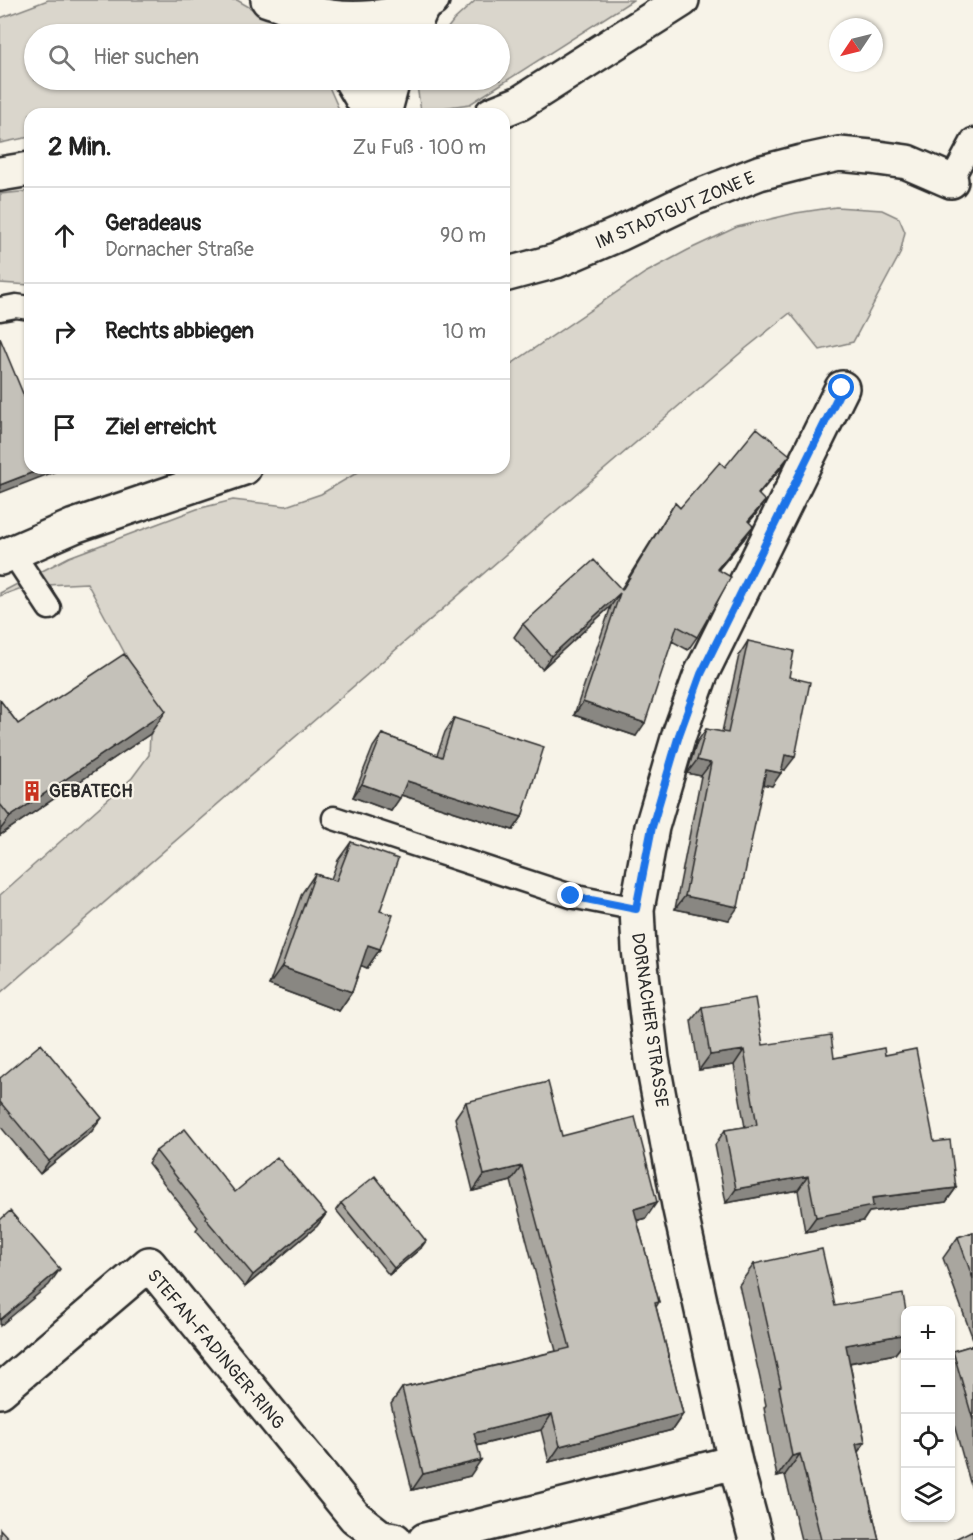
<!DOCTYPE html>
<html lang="de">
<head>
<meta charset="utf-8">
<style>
	:root { --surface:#fff; --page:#f6f6f6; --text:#222; --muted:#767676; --line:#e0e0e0 }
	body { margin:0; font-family:Pangolin,sans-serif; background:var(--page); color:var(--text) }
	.controls { position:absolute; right:18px; bottom:18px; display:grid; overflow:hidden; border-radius:12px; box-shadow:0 2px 4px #0004 }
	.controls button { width:54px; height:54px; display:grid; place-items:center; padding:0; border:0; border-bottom:2px solid var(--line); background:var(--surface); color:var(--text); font:30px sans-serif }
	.compass { position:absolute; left:829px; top:18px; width:54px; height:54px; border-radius:50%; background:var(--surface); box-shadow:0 2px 4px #0004; rotate:235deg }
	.stop { position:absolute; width:18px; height:18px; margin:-14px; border:4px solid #1a73e8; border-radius:50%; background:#fff }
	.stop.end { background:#1a73e8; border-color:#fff; box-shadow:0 2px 6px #0008 }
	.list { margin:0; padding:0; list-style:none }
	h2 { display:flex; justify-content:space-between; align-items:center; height:78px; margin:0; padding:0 24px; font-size:26px }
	h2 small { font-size:20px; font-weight:400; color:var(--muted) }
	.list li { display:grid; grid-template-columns:39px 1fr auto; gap:18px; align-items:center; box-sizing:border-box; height:96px; padding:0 24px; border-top:2px solid var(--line) }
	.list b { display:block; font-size:22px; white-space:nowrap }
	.list p { margin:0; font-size:20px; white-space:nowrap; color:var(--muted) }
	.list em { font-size:20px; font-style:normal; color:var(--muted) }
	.icon { flex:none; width:33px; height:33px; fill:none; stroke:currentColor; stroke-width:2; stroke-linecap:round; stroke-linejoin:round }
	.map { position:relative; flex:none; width:973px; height:1540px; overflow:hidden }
	.search { position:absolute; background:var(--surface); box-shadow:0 2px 4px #0004; left:24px; top:24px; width:486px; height:66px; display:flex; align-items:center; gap:15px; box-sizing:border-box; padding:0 21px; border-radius:33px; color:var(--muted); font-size:22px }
	.panel { position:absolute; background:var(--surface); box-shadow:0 2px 4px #0004; left:24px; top:108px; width:486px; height:366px; border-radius:18px }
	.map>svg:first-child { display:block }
	.green { fill:#dad6cc; stroke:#82807c; stroke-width:1.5 }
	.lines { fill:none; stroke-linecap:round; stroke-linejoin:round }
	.service-casing { stroke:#2b2b2b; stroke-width:27 }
	.minor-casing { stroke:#2b2b2b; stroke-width:38 }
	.primary-casing { stroke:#2b2b2b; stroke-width:38 }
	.trunk-casing { stroke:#2b2b2b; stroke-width:38 }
	.service { stroke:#f7f3e8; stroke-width:22 }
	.minor { stroke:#f7f3e8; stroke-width:33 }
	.primary { stroke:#f7f3e8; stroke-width:33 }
	.trunk { stroke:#f7f3e8; stroke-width:33 }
	.wall { fill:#a9a69f; stroke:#2b2b2b; stroke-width:1.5 }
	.shaded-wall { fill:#898782; stroke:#2b2b2b; stroke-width:1.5 }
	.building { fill:#c4c1b9; stroke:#2b2b2b; stroke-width:1.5 }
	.route { stroke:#1a73e8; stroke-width:8 }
	.labels { text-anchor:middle; stroke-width:4.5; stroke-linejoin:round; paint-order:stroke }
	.street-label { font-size:18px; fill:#2b2b2b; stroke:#f7f3e8 }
	.poi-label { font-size:18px; font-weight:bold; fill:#2b2b2b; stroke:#f7f3e8; text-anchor:start }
</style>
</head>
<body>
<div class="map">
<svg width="973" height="1540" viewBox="0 0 973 1540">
	<rect width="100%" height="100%" fill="#f7f3e8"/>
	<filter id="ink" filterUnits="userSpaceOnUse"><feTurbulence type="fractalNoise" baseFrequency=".0167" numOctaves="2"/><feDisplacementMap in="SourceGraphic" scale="12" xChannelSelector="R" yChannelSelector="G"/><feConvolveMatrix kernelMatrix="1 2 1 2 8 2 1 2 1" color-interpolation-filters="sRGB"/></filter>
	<g filter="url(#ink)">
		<path class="green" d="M48 0H237L273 21 286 34H34V80H326L341 114H30V137L0 143V18Z
			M476 0H633L470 104 421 111 416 80H500V34H443L454 20Z
			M30 191V285L0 283V194Z
			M836 207 882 210 899 218 905 232 900 254 853 342 820 350 790 313 745 349 536 528 0 993V895L132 778 149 755 150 734 137 676 87 583 27 586 0 596V593L69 557 197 509 233 500 286 506 321 494 365 468H504V369L645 273 688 250 737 227 796 213Z"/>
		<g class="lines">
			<g class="service-casing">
				<path id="service" d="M951 181 973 140
					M0 309 16 306 30 308
					M12 552 49 608
					M334 818 571 896 637 909"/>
			</g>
			<g class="minor-casing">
				<path id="minor" d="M410 34 423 5
					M351 80 371 114
					M384 114 393 80
					M504 275 556 261 619 234 692 199 759 173 802 162 839 154 871 157 907 162 951 181
					M0 558 74 526 244 468
					M0 1391 149 1264 355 1517 382 1538 395 1540
					M425 1540 735 1462
					M756 1540 735 1462 679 1205 652 1059 639 949 637 909 652 827 679 735 701 674 842 388"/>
			</g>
			<g class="primary-casing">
				<path id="primary" d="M268 0C282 4 295 10 309 13 348 23 396 20 432 0"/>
			</g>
			<g class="trunk-casing">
				<path id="trunk" d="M492 114 520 103 682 0
					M0 174 30 169"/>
			</g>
			<use href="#service" class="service"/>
			<use href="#minor" class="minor"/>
			<use href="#primary" class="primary"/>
			<use href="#trunk" class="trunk"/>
		</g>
		<path class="wall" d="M790 455 781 468 758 495 756 514 749 522 744 539 718 570 697 637 688 650 672 641 636 736 574 715 611 606 542 669 514 637 523 624 621 589 675 503 680 508 725 467Z
			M748 641 789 677 785 770 782 769 772 786 763 784 729 920 675 909 701 776 687 773 697 742 706 729 722 732 739 655Z
			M0 700 18 724 150 734 0 835Z
			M454 718 522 817 513 830 401 795 391 811 353 797 373 747 382 734 437 755 445 732Z
			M351 842 380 911V949L367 968 361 965 352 992 339 1011 269 985 302 893 315 874 331 879 338 860Z
			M702 1007 763 1045 834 1058 885 1055 934 1142 956 1188 946 1202 869 1212 863 1221 805 1232 798 1190 726 1203 715 1145 725 1130 745 1127 734 1065 699 1070 691 1021Z
			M0 1078 92 1131 40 1174 0 1126Z
			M466 1102 562 1136 646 1218 637 1221 659 1302 656 1307 683 1414 672 1430 549 1462 541 1430 477 1446 470 1476 412 1490 391 1404 402 1388 556 1351 511 1181 473 1191 455 1118Z
			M156 1151 235 1192 326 1214 317 1226 245 1287 196 1230 198 1227 148 1163Z
			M341 1203 421 1248 389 1275 336 1210Z
			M973 1232V1339L943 1258 958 1237Z
			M754 1264 835 1306 906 1311V1340L895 1354 850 1363 865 1442 858 1452 879 1540H801L785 1475 777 1477 764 1408 766 1405 739 1285Z
			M973 1345V1493L951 1414V1354L953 1351Z"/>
		<path class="shaded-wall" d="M790 455 781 468 748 507 758 494Z
			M44 468H64L0 493V485Z
			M765 501 756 514 739 534 748 521Z
			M753 526 744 539 708 582 717 569Z
			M620 593 611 606 542 669 551 656Z
			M583 702 645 723 636 736 574 715Z
			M166 711 150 734 0 835V830L10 817Z
			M785 755 795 757 785 770 776 768Z
			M697 760 711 763 701 776 687 773Z
			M766 770 781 773 772 786 756 783Z
			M407 781 522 817 513 830 398 794Z
			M362 784 400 798 391 811 353 797Z
			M685 896 738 907 729 920 675 909Z
			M368 945 380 949 367 968 355 963Z
			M282 967 352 992 339 1011 269 985Z
			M744 1050 734 1065 699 1070 710 1055Z
			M102 1118 92 1131 40 1174 49 1161Z
			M522 1166 511 1181 473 1191 484 1175Z
			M808 1176 798 1190 726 1203 736 1189Z
			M956 1188 946 1202 869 1212 863 1221 805 1232 816 1217 872 1198Z
			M657 1202 646 1218 623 1224 634 1209Z
			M326 1214 317 1226 245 1287 253 1275Z
			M426 1241 421 1248 389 1275 394 1268Z
			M60 1269 49 1285 0 1326V1320Z
			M906 1334V1340L895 1354 832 1366 846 1345Z
			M552 1414 541 1430 463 1449 474 1433Z
			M683 1414 672 1430 549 1462 560 1446Z
			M865 1442 850 1463 856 1444Z
			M800 1454 785 1475 777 1477 792 1456Z
			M481 1460 470 1476 412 1490 423 1474Z"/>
		<path class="building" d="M0 338 29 408H30V468H44L0 485Z
			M757 428 790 455 758 494 765 501 748 521 753 526 717 569 731 577 697 637 677 626 645 723 583 702 620 593 551 656 523 624 594 560 622 590 675 503 680 508 720 462 725 467Z
			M748 641 794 651 789 677 810 682 795 757 785 755 781 773 766 770 738 907 685 896 711 763 697 760 706 729 728 733Z
			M124 654 166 711 10 817 0 804V700L18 724Z
			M454 718 544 747 522 817 407 781 400 798 362 784 382 734 442 757Z
			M351 842 398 859 380 911 393 915 380 949 368 945 352 992 282 967 315 874 336 881Z
			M755 998 763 1045 831 1035 834 1058 884 1048 885 1055 916 1049 934 1142 950 1140 956 1188 872 1198 873 1206 816 1217 808 1176 736 1189 725 1130 757 1125 744 1050 710 1055 702 1007Z
			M41 1044 102 1118 49 1161 0 1102V1078Z
			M548 1082 562 1136 635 1117 657 1202 634 1209 659 1302 655 1303 683 1414 560 1446 552 1414 474 1433 481 1460 423 1474 402 1388 570 1348 522 1166 484 1175 466 1102Z
			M185 1129 235 1192 277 1157 326 1214 253 1275 205 1218 207 1216 156 1151Z
			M375 1176 426 1241 394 1268 341 1203Z
			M10 1211 60 1269 0 1320V1220Z
			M973 1232V1279L958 1237Z
			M822 1249 835 1306 903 1294 906 1311V1334L846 1345 865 1442 856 1444 879 1540H821L800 1454 792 1456 779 1387 781 1386 754 1264Z
			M973 1345V1420L953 1351Z
			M0 1529 10 1540H0Z
			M973 1530V1540H953Z"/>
	</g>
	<g class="lines" filter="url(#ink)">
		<path class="route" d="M571 896 636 909 652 827 679 735 701 674 842 388"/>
	</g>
	<defs>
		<g id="building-bare" transform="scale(1.62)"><path d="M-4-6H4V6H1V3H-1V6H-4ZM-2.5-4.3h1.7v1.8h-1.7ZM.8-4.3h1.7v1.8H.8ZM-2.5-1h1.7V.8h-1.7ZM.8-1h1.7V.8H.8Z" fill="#c8321e" stroke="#f7f3e8" stroke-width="2.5" paint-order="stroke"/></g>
	</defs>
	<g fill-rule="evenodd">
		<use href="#building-bare" x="32" y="791"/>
	</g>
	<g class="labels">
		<g class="street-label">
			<text transform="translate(675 210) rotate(-23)" y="6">IM STADTGUT ZONE E</text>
			<text transform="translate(650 1020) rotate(82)" y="6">DORNACHER STRASSE</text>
			<text transform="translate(216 1349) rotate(50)" y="6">STEFAN-FADINGER-RING</text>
		</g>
		<g class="poi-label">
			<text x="49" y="797">GEBATECH</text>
		</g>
	</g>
</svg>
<div class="controls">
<button>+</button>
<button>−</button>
<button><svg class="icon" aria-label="locate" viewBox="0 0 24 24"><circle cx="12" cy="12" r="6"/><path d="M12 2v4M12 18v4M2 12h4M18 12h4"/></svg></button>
<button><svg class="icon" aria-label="layers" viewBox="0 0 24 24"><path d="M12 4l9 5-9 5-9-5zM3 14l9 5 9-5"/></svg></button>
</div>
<svg class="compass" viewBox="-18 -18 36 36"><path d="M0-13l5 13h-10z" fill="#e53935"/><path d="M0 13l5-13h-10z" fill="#767676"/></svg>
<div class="stop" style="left:842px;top:388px"></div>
<div class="stop end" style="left:571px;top:896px"></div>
<div class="search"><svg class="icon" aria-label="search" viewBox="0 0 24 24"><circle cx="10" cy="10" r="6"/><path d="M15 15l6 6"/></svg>Hier suchen</div>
<section class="panel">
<h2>2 Min.<small>Zu Fuß · 100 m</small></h2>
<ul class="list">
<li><svg class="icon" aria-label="ahead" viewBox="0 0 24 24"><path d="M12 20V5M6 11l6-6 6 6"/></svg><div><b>Geradeaus</b><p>Dornacher Straße</p></div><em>90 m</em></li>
<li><svg class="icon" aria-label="right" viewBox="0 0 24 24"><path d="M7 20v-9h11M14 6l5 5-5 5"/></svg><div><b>Rechts abbiegen</b></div><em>10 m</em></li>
<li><svg class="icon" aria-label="arrive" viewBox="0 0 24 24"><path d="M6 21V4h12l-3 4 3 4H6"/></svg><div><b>Ziel erreicht</b></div></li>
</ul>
</section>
</div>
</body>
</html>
